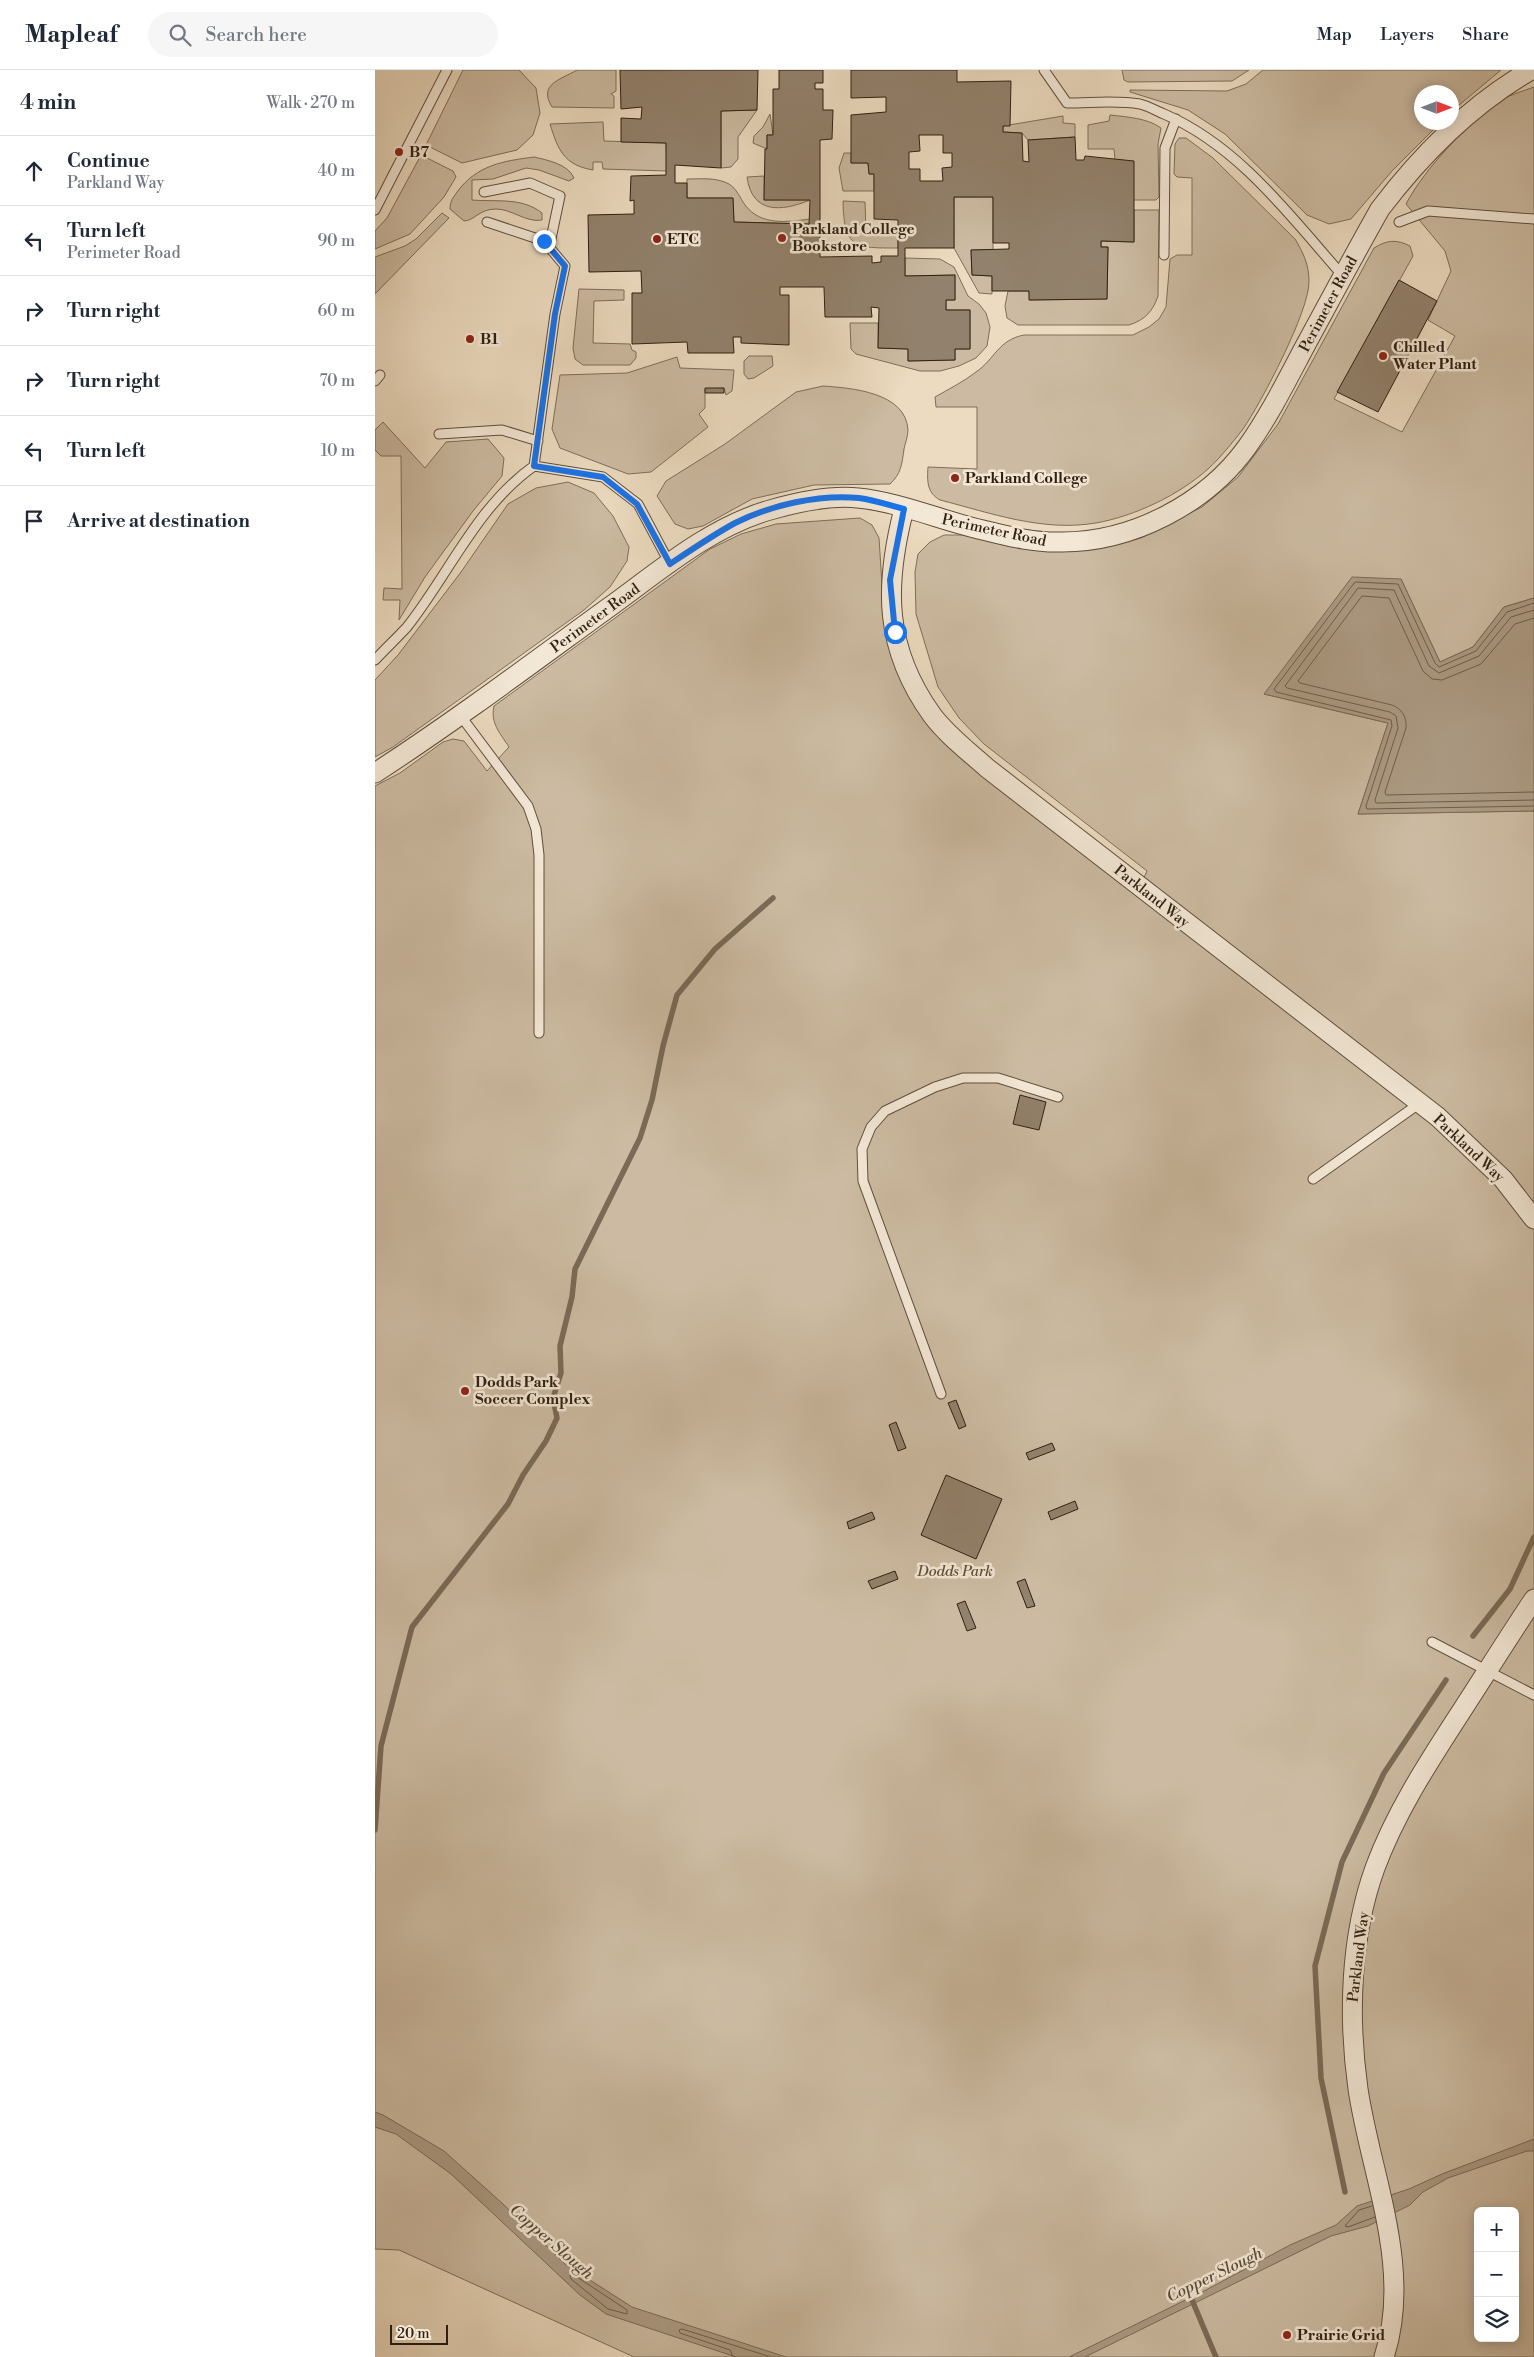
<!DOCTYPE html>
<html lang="en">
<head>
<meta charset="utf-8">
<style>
	:root { --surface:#fff; --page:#f6f6f7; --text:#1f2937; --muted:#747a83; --line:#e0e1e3 }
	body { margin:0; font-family:"Libre Bodoni",serif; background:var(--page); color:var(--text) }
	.controls { position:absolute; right:15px; bottom:15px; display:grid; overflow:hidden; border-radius:8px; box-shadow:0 2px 12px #0003 }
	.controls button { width:45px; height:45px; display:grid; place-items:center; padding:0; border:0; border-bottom:1px solid var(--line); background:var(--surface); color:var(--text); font:25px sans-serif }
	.compass { position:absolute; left:1039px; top:15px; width:45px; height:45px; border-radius:50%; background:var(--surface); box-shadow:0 2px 12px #0003; rotate:90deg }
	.scale { position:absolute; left:15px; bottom:12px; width:58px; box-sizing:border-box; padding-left:5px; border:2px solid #302011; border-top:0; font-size:14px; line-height:18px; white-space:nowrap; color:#302011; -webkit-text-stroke:4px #f3e8d6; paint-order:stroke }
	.stop { position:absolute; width:15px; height:15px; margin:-11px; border:4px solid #1a73e8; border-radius:50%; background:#fff }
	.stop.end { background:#1a73e8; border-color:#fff; box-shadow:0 1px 5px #0008 }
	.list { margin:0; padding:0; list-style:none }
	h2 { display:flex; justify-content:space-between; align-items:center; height:65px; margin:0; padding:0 20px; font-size:21px }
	h2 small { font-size:16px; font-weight:400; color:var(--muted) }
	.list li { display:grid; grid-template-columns:32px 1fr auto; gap:15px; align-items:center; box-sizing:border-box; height:70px; padding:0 20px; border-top:1px solid var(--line) }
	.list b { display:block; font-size:19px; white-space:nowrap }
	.list p { margin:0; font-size:16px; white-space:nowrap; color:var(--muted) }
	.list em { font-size:16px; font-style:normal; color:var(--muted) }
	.icon { flex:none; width:28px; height:28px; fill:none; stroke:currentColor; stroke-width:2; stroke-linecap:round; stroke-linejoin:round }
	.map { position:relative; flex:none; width:1159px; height:2287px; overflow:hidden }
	header { display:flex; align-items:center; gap:30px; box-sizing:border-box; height:70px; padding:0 25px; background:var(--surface); border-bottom:1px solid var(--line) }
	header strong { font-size:24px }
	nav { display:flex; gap:28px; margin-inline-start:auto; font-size:18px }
	.search { width:350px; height:45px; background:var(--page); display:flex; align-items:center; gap:12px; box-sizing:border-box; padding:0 18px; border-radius:28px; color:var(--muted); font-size:19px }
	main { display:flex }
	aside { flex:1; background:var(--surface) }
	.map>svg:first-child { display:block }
	.green { fill:#ccbba2; stroke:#7e6e5a; fill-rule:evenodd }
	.water { fill:#ac9b84; stroke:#7a6a56 }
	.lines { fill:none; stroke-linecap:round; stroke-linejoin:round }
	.shore { stroke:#6e5e4a; stroke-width:1 }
	.stream { stroke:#7a6a56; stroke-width:5.5 }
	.building { fill:#92816c; stroke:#302011; fill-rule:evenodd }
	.lane-casing { stroke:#5f4f3d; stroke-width:11 }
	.street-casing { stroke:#5f4f3d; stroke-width:21 }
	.lane { stroke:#f3e8d6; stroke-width:9 }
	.street { stroke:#f3e8d6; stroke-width:19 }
	.route { stroke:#1a73e8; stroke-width:6 }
	.poi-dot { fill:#8f2418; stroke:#f3e8d6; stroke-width:2 }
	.labels { text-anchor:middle; stroke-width:5; stroke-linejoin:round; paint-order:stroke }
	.poi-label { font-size:15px; font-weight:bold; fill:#302011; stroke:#f3e8d6; text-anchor:start }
	.street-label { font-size:15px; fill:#302011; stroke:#f3e8d6 }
	.park-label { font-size:15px; font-style:italic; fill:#5f4e3c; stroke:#f3e8d6 }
	.water-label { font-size:16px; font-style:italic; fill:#5b4b39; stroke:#f3e8d6 }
</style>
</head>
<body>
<header>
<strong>Mapleaf</strong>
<div class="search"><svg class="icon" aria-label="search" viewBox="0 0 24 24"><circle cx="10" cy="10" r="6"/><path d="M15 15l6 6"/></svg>Search here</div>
<nav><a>Map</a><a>Layers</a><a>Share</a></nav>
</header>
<main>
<aside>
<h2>4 min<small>Walk · 270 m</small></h2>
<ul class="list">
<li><svg class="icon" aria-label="ahead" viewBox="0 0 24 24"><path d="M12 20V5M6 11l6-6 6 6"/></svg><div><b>Continue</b><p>Parkland Way</p></div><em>40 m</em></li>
<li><svg class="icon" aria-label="left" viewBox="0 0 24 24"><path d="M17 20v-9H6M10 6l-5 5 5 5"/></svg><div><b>Turn left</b><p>Perimeter Road</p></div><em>90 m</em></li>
<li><svg class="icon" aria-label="right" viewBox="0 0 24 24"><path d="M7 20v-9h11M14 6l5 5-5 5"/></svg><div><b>Turn right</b></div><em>60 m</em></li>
<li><svg class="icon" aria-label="right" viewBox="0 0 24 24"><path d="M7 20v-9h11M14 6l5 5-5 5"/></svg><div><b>Turn right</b></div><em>70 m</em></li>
<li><svg class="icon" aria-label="left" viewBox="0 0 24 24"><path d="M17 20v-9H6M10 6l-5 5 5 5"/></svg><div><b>Turn left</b></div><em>10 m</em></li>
<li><svg class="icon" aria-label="arrive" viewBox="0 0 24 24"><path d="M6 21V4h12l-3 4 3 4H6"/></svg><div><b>Arrive at destination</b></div></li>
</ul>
</aside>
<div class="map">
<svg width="1159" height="2287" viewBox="0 0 1159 2287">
	<rect width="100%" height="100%" fill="#ecdbc0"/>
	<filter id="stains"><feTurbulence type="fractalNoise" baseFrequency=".004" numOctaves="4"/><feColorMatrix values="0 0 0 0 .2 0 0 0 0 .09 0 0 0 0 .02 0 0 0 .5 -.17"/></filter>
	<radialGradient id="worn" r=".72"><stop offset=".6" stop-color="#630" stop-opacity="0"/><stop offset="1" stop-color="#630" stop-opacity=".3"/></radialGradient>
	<path class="green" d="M88 0H144L161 18 165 43 158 65 142 80 87 93 51 75Z
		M202 0H241V21L236 24 239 26V38L177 37C163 14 185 10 202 0Z
		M747 0H874L857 11 753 12 749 10Z
		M888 0H1126L1077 41 1076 22H1046V52L1065 53 1017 101 976 149 954 154 932 145 850 64 813 40 755 22V20L852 21 871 14Z
		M1159 17V528L1129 537 1098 577 1065 592 1026 509 889 624 1013 653 983 744 1159 741V2287H259L24 2180 0 2179V716L25 703 68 672 78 669 89 671 112 701 134 677C125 663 115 653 119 636L335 479 366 464 401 454 485 448 497 455 504 468 508 530 527 610 761 825 772 801 609 674 584 648 563 617 541 544 540 502 543 484 555 472 569 465H591L637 477 671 481 720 479 766 468 827 437 863 407 903 354 999 178C1012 170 1021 169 1035 176L1038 186 959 329 1027 362 1080 266 1053 250 1076 201 1070 181 1031 134C1050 98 1093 53 1127 30 1136 24 1149 21 1159 17ZM1103 2141H1140V2268H1103Z
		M382 40 363 67V89L356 97 346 98V41Z
		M395 44 398 65H392V79L378 73 379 66 388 57Z
		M735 45C752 47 772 48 786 58L783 74 784 127 781 130H759L740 89 739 79H713V55L734 51Z
		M688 46V53L700 54V67L653 70 647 63 628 62V56Z
		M228 52 229 71 291 73 292 101 228 99 227 92H218V100C189 95 183 80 175 54Z
		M804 68H811L838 88 920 169C928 182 934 195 934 211 935 240 886 333 868 359 858 372 845 388 833 399 804 425 760 446 721 453 667 462 616 443 565 430 552 423 552 411 553 397L602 399V337H561L560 327C574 319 588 312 601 302 620 289 623 270 649 265H758L774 257 784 249 791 237 795 189 802 185H817V108L802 107 799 104 800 74Z
		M469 83H476V93H493L494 104H499V121H468L464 98Z
		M46 85 78 101 81 107 69 127 35 164 0 179V161L12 148Z
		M159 87C172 90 193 94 199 108L194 111 164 100 151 98 118 109 97 110V130C121 132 147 127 167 143V150C151 153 137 139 121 139 104 139 99 151 89 151L75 139C75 131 78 128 82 122 102 95 128 91 159 87Z
		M389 106V130H435C406 142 377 144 372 107Z
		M312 109C325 109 341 107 354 114 362 119 365 128 370 135 386 156 412 152 435 149L434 154 359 152 358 128H312Z
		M579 127H618V180H596L597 205 617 206V224L604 223 579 178Z
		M468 131 490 132 491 162 523 163V178C480 178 469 179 468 131Z
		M759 140H784L783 226C778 241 770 250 754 255H643L632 248 630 236 633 221H654L655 230 732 229 733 177H726V171L759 172Z
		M67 143 74 148 0 224V187L30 176 41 169Z
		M530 188 565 189 579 197 593 226 604 234 611 243 615 257 612 276 601 288 584 296 565 301H545L481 284 476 279 475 253H503V278L533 279V291L580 290V279H595V240H571V230H580V205L530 206Z
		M204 219 249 220V230L219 231 218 273 255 274 257 280 261 282V288L255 295H208L200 289 198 278Z
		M374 286H397L398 296 379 308 373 309 369 304V291Z
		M302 287 305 298 359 300 357 321 351 325 349 318 330 319V338L324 344 333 357 276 402 253 404 185 378 177 359 185 305 252 303Z
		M448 316C476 318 531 322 533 360 533 366 530 374 529 379 527 394 526 404 515 414L439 415 377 429 328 456 313 459 300 454 282 426 291 411 350 374 421 322Z
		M8 352 50 398 71 372 113 369 129 388 127 406 98 441 50 507 24 550 25 530H8L9 518 27 519 26 386H6L0 380V360Z
		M193 412 219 423 238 446 254 477 252 491 235 517 209 540 18 677 0 687V610L23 585 86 502 133 434 161 418Z"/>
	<path class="water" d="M977 507 1026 509 1065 592 1098 577 1129 537 1159 528V741L983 744 1013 653 889 624Z
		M0 2042 8 2045 69 2081 128 2134 190 2194 257 2237 411 2287H361L231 2244 205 2225 76 2104 21 2064 0 2057Z
		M1159 2069V2081H1152L1073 2108 1048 2122 1035 2135 993 2156 956 2166 710 2287H694L831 2220 915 2175 961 2155 982 2136 1034 2119 1067 2104Z"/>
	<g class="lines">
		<path class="shore" d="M1159 533 1132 542 1101 581 1064 597 1060 593 1023 514 980 512 899 619 901 622 1016 650 1017 656 991 736 992 739 1159 736
			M1159 540 1136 547 1104 586 1064 603 1054 596 1019 520 983 518 910 616 912 618 1015 642 1021 646 1023 658 1000 730 1001 733 1159 730
			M1159 548 1140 554 1106 594 1067 610 1057 609 1048 601 1014 528 987 526 923 611 925 613 1017 635C1027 639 1032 647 1031 658L1010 722 1011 725 1159 722
			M997 2136 984 2140 970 2156 973 2157 1000 2147
			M199 2205 252 2240V2244L233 2239 196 2209 195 2206Z
			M358 2287 355 2280 305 2263 304 2260 307 2259 396 2287"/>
		<path class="stream" d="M1098 1566 1135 1519 1159 1467
			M0 1760 6 1676 37 1557 133 1434 148 1405 171 1371 182 1348 178 1328 186 1303 185 1276 197 1227 200 1199 265 1068 277 1030 288 976 302 925 340 879 398 828
			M970 2122 946 2008 940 1896 967 1792 1009 1703 1071 1610
			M817 2230 841 2287"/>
	</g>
	<path class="building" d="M245 0H383L382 40 346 41V98L300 95V113H312V128H358L359 152 434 154 435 130H389L390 79H392V65H398V19H404V0H448V13H440V19H448V40H458L457 69 445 70V187L497 186V193L506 192V186H523V150L499 149V104H494L493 93H476V45L511 42V27L476 28V0H582V12L636 11 635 56H628V62L647 63 648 91 654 92 653 70 700 67 701 90H709L710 86 759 91V172L726 171V177H733L732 229 654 230V221H617V206L597 205 596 180 634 179V173H618V127H579V178H530V206L580 205V230H571V240H595V279H580V290L533 291V279L503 278 504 238 496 237 497 247H450L449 217H405V225H414V275L366 273V267H358L359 283H313L312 272 257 274V223H267L266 201 214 202 213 145 259 144V130L255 131 256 106 291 105V73L246 72V48L266 49 267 37 246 39ZM544 65H568V83H577V97L567 98 568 111H545V99H534V82L545 81Z
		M1024 210 1062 231 1003 342 962 322Z
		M330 318H349V323H330Z
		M645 1025 671 1032 664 1060 638 1054Z
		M581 1330 591 1356 584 1359 573 1333Z
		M521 1352 531 1378 523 1381 514 1355Z
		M677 1373 680 1380 654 1390 651 1383Z
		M571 1405 627 1429 601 1489 546 1465Z
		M700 1431 703 1439 676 1450 673 1442Z
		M497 1442 500 1449 474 1459 472 1452Z
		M520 1501 523 1509 497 1519 493 1511Z
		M650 1509 660 1536 652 1538 642 1512Z
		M590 1531 601 1558 592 1561 582 1534Z"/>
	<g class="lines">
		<g class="lane-casing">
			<path id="lane" d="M669 0 692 33C716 33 742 30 765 34 773 36 782 41 789 44 864 76 916 147 968 206
				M109 122 155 113 185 126 174 178
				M0 140 72 0
				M112 152 169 171 190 196 180 244 159 396
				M1024 152 1053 141 1159 149
				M789 185 790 78 801 49
				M0 311 5 305
				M64 364 127 360 163 371
				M0 590C10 579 22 568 32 557 74 504 102 436 159 396L228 407 263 434 295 494
				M85 645 153 736 161 759 164 785V963
				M938 1109 1045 1033
				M566 1324 488 1111 487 1079 496 1057 510 1041 560 1017 588 1008H623L683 1027
				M1057 1572 1159 1625"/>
		</g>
		<g class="street-casing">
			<path id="street" d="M529 439C509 516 509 578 557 645 572 665 593 681 612 698L1063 1047 1128 1109 1159 1149
				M0 703C80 651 156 594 233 538 283 502 335 457 395 440 423 432 454 425 483 428 525 432 570 452 612 461 636 467 661 473 687 472 757 472 831 434 872 377 894 346 911 312 929 278 954 232 979 185 1005 139 1046 85 1097 34 1156 0
				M1009 2287C1038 2199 996 2106 983 2019 973 1947 975 1867 1000 1798 1020 1744 1051 1696 1082 1648 1108 1608 1133 1568 1159 1529"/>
		</g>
		<use href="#lane" class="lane"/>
		<use href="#street" class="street"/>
	</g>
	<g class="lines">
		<path class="route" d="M169 171 190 196 180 244 159 396 228 407 262 434 295 494C316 480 338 465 360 453 396 435 444 424 484 428 499 430 514 435 529 439L515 510 520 562"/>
	</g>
	<g class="poi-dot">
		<circle cx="24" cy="82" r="5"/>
		<circle cx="407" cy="168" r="5"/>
		<circle cx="282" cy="169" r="5"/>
		<circle cx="95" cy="269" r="5"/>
		<circle cx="1008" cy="286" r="5"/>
		<circle cx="580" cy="408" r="5"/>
		<circle cx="90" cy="1321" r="5"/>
		<circle cx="912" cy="2265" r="5"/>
	</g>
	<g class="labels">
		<g class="poi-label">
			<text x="34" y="87">B7</text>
			<text x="417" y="164">Parkland College<tspan x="417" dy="17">Bookstore</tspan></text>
			<text x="292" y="174">ETC</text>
			<text x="105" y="274">B1</text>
			<text x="1018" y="282">Chilled<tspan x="1018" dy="17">Water Plant</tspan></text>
			<text x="590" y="413">Parkland College</text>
			<text x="100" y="1317">Dodds Park<tspan x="100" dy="17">Soccer Complex</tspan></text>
			<text x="922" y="2270">Prairie Grid</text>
		</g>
		<g class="street-label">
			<text transform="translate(953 234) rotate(-62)" y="5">Perimeter Road</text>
			<text transform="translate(619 460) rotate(12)" y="5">Perimeter Road</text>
			<text transform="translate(220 548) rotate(-36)" y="5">Perimeter Road</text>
			<text transform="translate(777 826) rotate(38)" y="5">Parkland Way</text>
			<text transform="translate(1094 1078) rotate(43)" y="5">Parkland Way</text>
			<text transform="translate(983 1887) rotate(-83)" y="5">Parkland Way</text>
		</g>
		<g class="park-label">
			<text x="580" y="1506">Dodds Park</text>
		</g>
		<g class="water-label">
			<text transform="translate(177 2171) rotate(41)" y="6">Copper Slough</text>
			<text transform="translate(839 2204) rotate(-26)" y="6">Copper Slough</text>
		</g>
	</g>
	<rect width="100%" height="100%" filter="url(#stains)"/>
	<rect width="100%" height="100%" fill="url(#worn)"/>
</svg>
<div class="controls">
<button>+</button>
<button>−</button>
<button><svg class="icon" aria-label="layers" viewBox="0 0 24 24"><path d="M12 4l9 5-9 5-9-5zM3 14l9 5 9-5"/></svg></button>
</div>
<svg class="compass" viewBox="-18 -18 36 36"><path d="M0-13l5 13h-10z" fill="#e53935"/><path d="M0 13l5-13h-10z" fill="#747a83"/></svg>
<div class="scale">20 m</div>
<div class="stop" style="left:520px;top:562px"></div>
<div class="stop end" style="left:169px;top:171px"></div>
</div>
</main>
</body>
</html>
